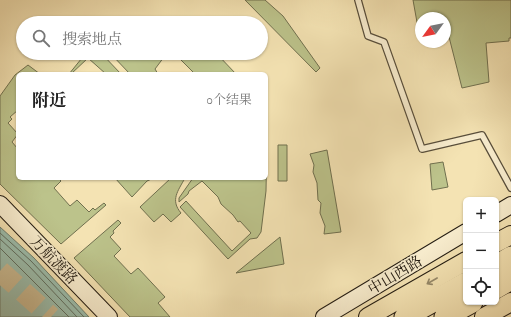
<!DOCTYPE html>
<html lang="zh">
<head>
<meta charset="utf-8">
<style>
	:root { --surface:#fff; --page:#f2f2f2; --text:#222; --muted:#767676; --line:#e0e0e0 }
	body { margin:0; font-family:"IM FELL Double Pica","Noto Serif SC",serif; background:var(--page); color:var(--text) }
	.controls { position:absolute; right:12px; bottom:12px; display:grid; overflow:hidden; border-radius:6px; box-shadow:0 1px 3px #0004 }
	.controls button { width:36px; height:36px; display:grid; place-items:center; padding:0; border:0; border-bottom:1px solid var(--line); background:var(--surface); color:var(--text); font:20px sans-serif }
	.compass { position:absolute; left:415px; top:12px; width:36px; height:36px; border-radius:50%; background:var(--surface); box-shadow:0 1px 3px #0004; rotate:237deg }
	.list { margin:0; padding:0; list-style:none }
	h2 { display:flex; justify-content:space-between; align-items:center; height:52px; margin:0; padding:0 16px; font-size:17px }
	h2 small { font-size:13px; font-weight:400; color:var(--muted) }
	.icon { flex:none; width:22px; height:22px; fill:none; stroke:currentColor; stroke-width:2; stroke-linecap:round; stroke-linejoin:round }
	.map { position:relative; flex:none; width:511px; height:317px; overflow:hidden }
	.search { position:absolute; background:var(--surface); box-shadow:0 1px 3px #0004; left:16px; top:16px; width:252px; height:44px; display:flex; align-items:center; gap:10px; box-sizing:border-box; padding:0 14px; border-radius:22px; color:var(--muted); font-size:15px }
	.panel { position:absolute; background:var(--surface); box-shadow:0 1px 3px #0004; left:16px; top:72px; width:252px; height:108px; border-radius:6px }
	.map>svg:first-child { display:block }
	.green { fill:#bcc38b; stroke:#70704f }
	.water { fill:#9cbead; stroke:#6c7e6f }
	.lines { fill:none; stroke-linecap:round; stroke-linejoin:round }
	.shore { stroke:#606e60; stroke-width:1 }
	.highway-tunnel { stroke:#cabb93; stroke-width:21; stroke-dasharray:21 10; stroke-linecap:butt }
	.lane-casing { stroke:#584e3b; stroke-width:8 }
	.secondary-casing { stroke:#241d13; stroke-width:18 }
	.primary-casing { stroke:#241d13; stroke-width:20 }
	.highway-casing { stroke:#241d13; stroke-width:23 }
	.lane { stroke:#f8edce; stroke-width:5.5 }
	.secondary { stroke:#f8edce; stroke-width:16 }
	.primary { stroke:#f4e3b3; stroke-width:18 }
	.highway { stroke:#f4e3b3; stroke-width:21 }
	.oneway { stroke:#968a6b }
	.labels { text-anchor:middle; stroke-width:3; stroke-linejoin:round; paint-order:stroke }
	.street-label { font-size:15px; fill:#241d13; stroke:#f8edce }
</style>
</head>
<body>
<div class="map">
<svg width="511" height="317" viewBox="0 0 511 317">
	<rect width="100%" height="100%" fill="#f4e3b3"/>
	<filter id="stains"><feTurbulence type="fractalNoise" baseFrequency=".005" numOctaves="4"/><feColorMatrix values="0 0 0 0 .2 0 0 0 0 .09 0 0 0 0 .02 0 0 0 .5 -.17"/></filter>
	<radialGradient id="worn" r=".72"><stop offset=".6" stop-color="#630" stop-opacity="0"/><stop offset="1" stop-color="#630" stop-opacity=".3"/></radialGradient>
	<path class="green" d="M245 0H265L283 16 320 68 316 72Z
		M413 0H511V38H509V41L486 43 489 82 462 88 448 33H445V18H421L420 39Z
		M86 53H101L121 74H106L88 58 71 74H69Z
		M110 53H167L155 69 158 74H130Z
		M180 53H216L236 74H195L176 55Z
		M28 65 40 74H18V110L10 117 12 119 8 123 18 134 12 142 18 149V178H58L61 181 54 188 70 206 77 200 89 212 93 208 95 210 104 203 106 205 61 244 0 184V96L15 75Z
		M266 131 267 136 266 191 261 232 257 238 250 239 228 259 180 207 186 201 232 251 251 233 240 221 238 222 233 215 221 204 218 197 202 181 189 191 188 194 179 202V198L193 178H266Z
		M278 145H287V181H278Z
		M327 150 341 232 324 234 325 226 320 213 321 203 318 200 317 183 313 172 314 165 310 154Z
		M443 162 448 187 432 190 430 164Z
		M115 178H154L147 181 132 197Z
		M171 178H185C178 191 170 200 181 213L171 222 163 214 154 222 140 207Z
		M118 220 121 223 113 231 114 233 110 237 121 249 114 256 131 274 138 268 165 297 158 303 170 317H130L74 258Z
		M280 237 284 264 236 273Z"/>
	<path class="water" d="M0 227 34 258 89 317H0Z"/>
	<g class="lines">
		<path class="shore" d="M0 233 31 261 84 317
			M0 239 28 265 77 317
			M0 248 69 317"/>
		<path class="highway-tunnel" d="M0 271 51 317"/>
		<g class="lane-casing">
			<path id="lane" d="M358 0 368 36 384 42 422 149 482 135 511 188"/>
		</g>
		<g class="secondary-casing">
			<path id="secondary" d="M0 204 109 317
				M496 214 511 205
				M324 317 466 232"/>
		</g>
		<g class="primary-casing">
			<path id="primary" d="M496 243 511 235
				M368 317 466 261
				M484 317 511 302"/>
		</g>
		<g class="highway-casing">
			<path id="highway" d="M496 266 511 257
				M496 288 511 279
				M405 317 466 283
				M445 317 472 302"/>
		</g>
		<use href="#lane" class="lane"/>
		<use href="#secondary" class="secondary"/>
		<use href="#primary" class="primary"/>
		<use href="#highway" class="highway"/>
	</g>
	<defs><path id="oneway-shaft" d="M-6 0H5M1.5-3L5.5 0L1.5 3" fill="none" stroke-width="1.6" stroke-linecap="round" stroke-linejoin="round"/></defs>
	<use class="oneway" href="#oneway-shaft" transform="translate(432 281) rotate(150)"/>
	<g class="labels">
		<g class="street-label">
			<text transform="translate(54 260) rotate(46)" y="5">万航渡路</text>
			<text transform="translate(395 275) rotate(-31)" y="5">中山西路</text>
		</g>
	</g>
	<rect width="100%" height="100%" filter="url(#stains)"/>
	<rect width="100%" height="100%" fill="url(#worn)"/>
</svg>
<div class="controls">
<button>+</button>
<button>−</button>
<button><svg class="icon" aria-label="locate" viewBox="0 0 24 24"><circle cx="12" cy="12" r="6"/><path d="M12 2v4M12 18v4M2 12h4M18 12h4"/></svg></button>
</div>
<svg class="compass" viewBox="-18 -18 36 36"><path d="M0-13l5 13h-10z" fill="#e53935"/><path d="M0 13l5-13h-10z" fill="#767676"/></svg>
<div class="search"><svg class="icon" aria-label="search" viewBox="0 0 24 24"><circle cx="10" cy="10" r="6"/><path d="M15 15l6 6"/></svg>搜索地点</div>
<section class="panel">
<h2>附近<small>0个结果</small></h2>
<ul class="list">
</ul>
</section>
</div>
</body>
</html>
